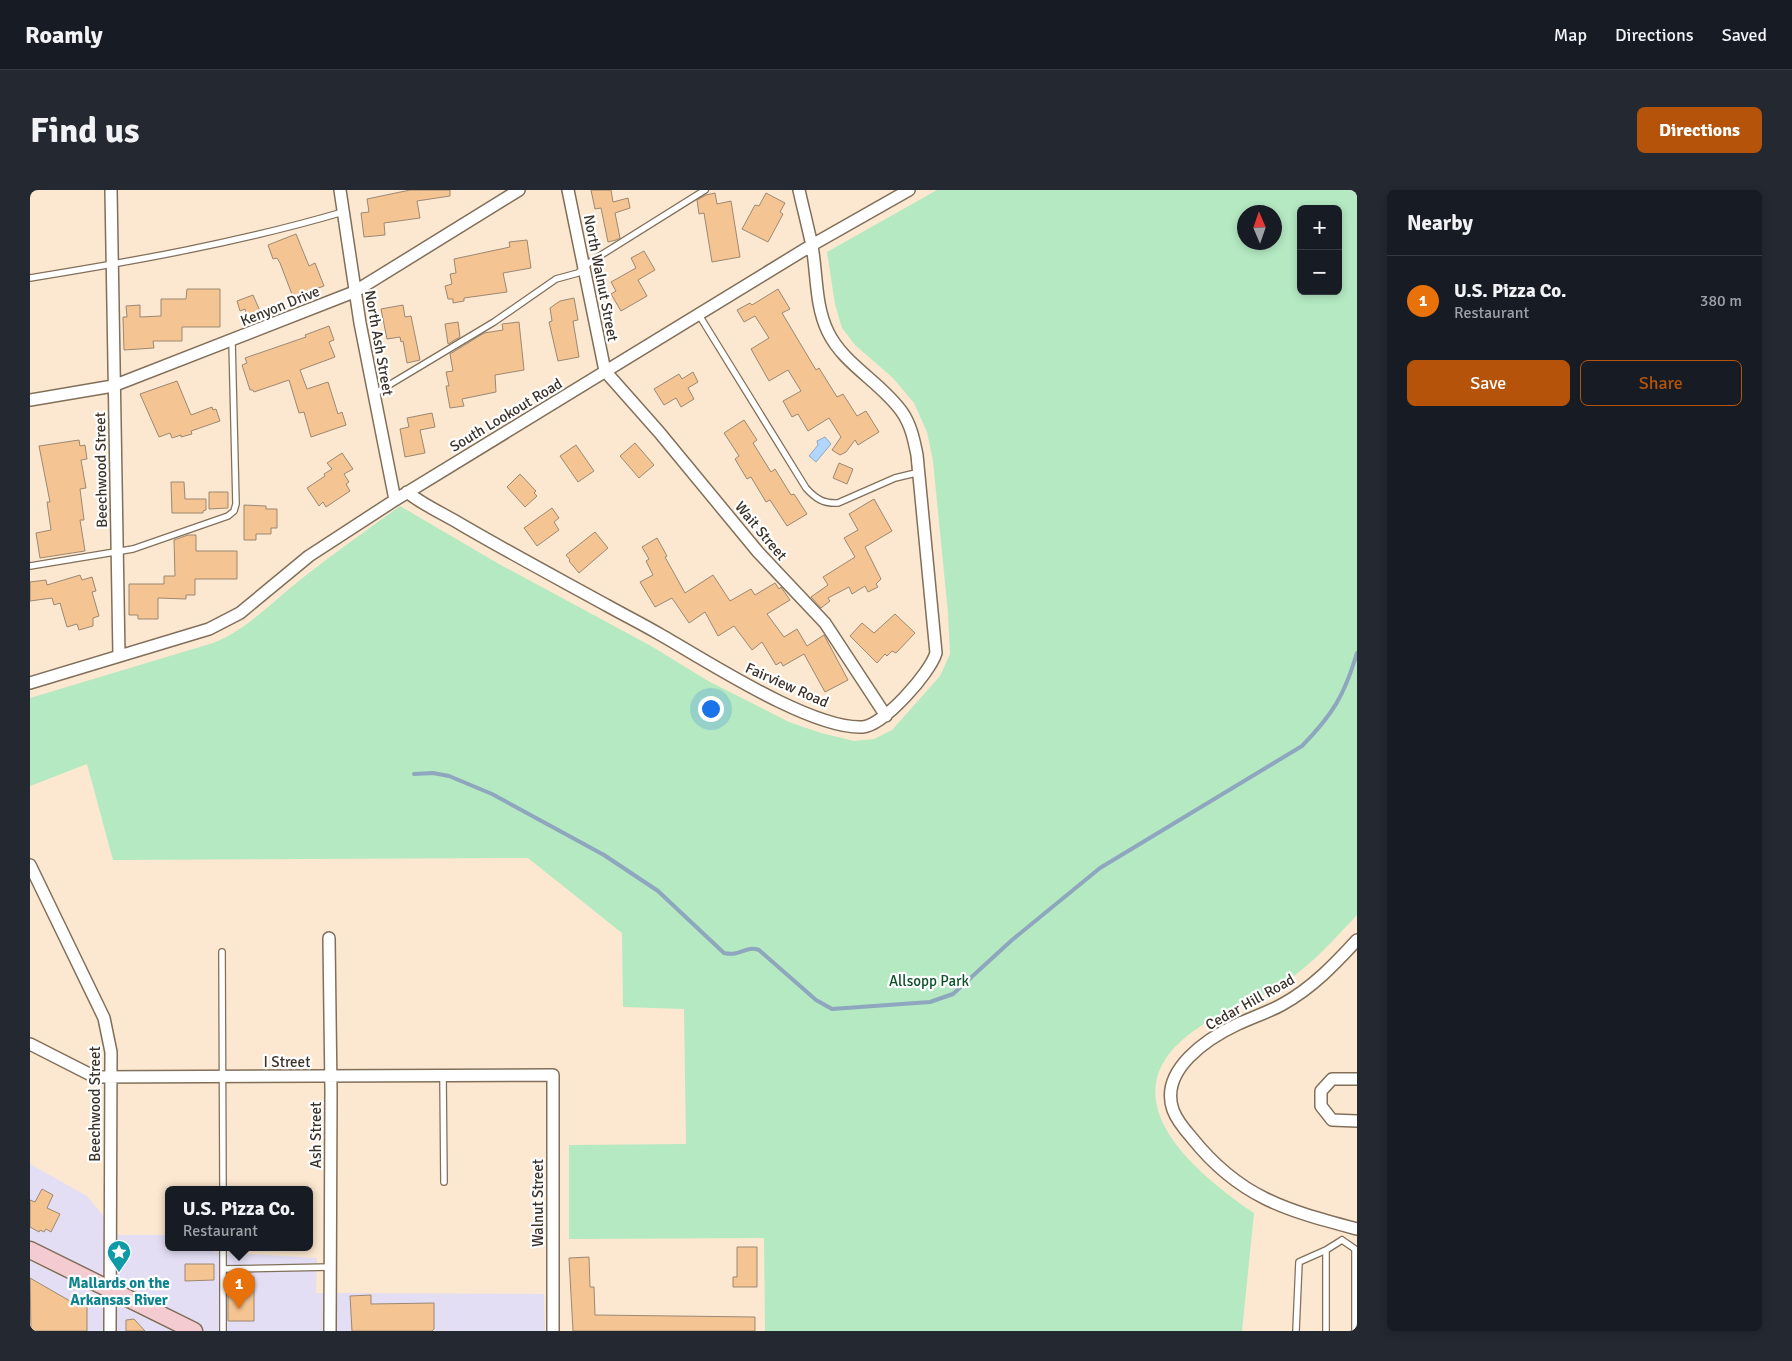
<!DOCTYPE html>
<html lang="en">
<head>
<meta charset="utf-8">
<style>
	:root { --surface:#171b24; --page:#242831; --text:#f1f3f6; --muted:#9ea1a6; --line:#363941; --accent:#b45309 }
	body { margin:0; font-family:Signika,sans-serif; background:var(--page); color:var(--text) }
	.controls { position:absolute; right:15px; top:15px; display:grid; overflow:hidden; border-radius:8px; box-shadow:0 2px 8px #0003 }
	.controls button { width:45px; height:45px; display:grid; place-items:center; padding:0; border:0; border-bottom:1px solid var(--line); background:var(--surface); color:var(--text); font:25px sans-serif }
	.compass { position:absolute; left:1207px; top:15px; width:45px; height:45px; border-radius:50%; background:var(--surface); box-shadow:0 2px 8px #0003; rotate:358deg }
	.you { position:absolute; left:680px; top:518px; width:18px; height:18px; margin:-12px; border:4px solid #fff; border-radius:50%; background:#1a73e8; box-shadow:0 0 0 8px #1a73e833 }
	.badge { display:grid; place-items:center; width:32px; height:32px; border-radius:50%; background:var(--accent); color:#fff; font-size:16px; font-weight:700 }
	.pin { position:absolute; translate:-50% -41px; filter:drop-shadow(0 1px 2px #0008) }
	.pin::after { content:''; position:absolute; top:26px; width:18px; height:15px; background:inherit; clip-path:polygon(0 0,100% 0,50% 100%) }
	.popup { position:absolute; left:135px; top:996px; width:148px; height:65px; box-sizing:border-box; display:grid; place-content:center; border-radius:8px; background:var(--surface); filter:drop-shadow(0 1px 4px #0005); font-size:16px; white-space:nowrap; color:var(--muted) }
	.popup b { font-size:19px; color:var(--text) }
	.popup::after { content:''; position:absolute; left:50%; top:100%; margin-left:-10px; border:10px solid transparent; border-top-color:var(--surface) }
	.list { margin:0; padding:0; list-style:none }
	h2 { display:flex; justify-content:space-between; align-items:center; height:65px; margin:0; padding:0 20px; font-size:21px }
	h2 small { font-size:16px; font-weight:400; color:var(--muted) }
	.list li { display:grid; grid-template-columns:32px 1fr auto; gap:15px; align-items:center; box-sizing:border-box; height:90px; padding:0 20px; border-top:1px solid var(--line) }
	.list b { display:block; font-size:19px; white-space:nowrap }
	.list p { margin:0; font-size:16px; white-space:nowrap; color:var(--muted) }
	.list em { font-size:16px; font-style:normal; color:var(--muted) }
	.actions { display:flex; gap:10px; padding:15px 20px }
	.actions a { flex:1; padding:11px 0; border:1px solid var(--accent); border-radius:8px; text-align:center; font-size:18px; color:var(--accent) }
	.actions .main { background:var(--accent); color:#fff }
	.map { position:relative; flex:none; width:1327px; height:1141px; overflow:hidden; border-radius:8px }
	header { display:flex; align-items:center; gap:30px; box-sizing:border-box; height:70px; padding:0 25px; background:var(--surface); border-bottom:1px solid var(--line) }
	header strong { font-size:24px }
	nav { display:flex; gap:28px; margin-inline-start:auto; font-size:18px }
	.intro { display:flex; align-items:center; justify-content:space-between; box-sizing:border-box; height:120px; padding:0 30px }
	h1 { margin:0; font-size:35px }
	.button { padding:12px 22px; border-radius:8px; background:var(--accent); color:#fff; font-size:18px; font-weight:700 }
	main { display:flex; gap:30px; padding:0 30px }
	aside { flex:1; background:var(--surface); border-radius:8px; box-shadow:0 2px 8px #0003 }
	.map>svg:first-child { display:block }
	.commercial { fill:#e3def3 }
	.green { fill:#b4e9c2; fill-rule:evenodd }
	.water { fill:#b1d7fe; stroke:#8ea6be }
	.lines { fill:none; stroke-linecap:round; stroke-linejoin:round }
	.stream { stroke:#8ea6be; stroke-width:4 }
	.building { fill:#f4c492; stroke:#9c8873 }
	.lane-casing { stroke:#816f5a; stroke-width:8 }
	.street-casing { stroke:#816f5a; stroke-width:14 }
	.secondary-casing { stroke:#816f5a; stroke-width:19 }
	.lane { stroke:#fff; stroke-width:5.5 }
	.street { stroke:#fff; stroke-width:11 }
	.secondary { stroke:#f4cbd1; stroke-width:16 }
	.labels { text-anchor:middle; stroke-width:4.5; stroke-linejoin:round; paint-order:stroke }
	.street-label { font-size:15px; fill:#3b332a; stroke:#fff }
	.park-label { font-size:15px; fill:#0b512a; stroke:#fff }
	.culture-label { font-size:15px; font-weight:bold; fill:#0d838f; stroke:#fff }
</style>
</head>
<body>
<header>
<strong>Roamly</strong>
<nav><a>Map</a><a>Directions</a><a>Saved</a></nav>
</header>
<div class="intro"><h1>Find us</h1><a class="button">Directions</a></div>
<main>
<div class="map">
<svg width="1327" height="1141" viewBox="0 0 1327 1141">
	<rect width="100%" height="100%" fill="#fce8d0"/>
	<path class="commercial" d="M0 974 57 1006 89 1045H139V1058H183L184 1062 287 1068 286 1103 514 1104 515 1141H0Z"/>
	<path class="green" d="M907 0H1327V725C1304 749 1283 774 1255 792 1228 811 1195 819 1168 838 1071 903 1161 980 1224 1023L1212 1141H735L734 1048 539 1049V955L656 954 654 819 593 817 592 743 498 668 83 670 57 574 0 596V508L183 453C218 439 242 412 270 390 303 364 337 340 370 316L469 374 621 456 680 492 759 532 791 543 824 551 844 549 862 540 910 486 920 464 918 423 903 271 897 242 884 213 863 188 825 155 812 138 805 114 797 62ZM1271 19H1308V101H1271ZM1214 22H1244V52H1214Z"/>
	<path class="water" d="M795 247 801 254 786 272 779 266 788 255 787 251Z"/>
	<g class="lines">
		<path class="stream" d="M384 584 403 583 419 586 462 604 574 665 628 701 694 763C711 767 715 755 729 760L786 810 802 819 900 812 923 804 982 750 1070 678 1272 556C1303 524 1314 506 1327 463"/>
	</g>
	<path class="building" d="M380 0H420V6L387 11 390 28 354 33 355 45 334 47 331 23 339 22 337 9Z
		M561 0H581L583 12 598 8 600 18 585 23 590 48 586 50 578 52 571 18 565 19Z
		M685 3 687 14 701 11 710 67 682 72 674 23 669 24 667 10 676 5Z
		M736 3 755 13 750 22 753 24 738 52 712 39 725 15 729 16Z
		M266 44 279 76 285 73 294 96 263 107 250 73 247 68 243 69 238 55Z
		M497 50 501 78 473 83 477 102 434 108V111L423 113V109H418L415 96 422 94 420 84 426 83 424 69 480 57 479 52Z
		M614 61 625 80 608 90 617 106 591 121 581 104 586 101 581 92 606 78 601 68Z
		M157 99H190V137H152V151H123L124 158 94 160 93 127H97L96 116 110 115V127L131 126V109H156Z
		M748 99 760 119 752 123 786 180 789 178 807 207 813 204 827 226 836 221 849 242 828 255 825 250 816 262 810 265 802 260 811 247 799 228 778 241 768 224 762 227 753 211 771 201 758 180 739 191 721 159 739 148 725 126 714 132 707 120 720 113 722 115Z
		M223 105 230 121 217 126 215 119 210 121 207 111Z
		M544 108 548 130 543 131 549 167 528 171 519 132 522 131 520 118 530 111Z
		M373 115 375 127 381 126 390 170 377 173 373 151 371 152 370 147 357 149 351 119Z
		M428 132 430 147 418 154 415 134Z
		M489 132 494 180 465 185 466 202 432 209 434 216 420 218 416 196H419L416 182 423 181 420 164 454 143 473 140 472 134Z
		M299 136 304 150 299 152 305 167 270 180 277 199 298 192 308 224 312 222 316 235 281 247 274 222 269 223 259 190 224 202 223 200H220L212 175 217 173 215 168 276 147 275 145Z
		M663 182 668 192 658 198 664 209 651 217 646 208 634 215 624 199 649 184 652 189Z
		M147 191 161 225 182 217 183 220 186 219 190 231 161 241 162 244 151 247V245L142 248 140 243 129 247 110 204Z
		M402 223 405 237 390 240 395 263 375 267 370 239 379 237 377 228Z
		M714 230 727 250 723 253 741 282 745 279 761 305 764 304 777 324 757 336 740 310 736 312 721 287 717 289 705 269 709 266 694 243Z
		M49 250 50 256 55 255 57 269 51 270 56 298 50 299 54 330H50L55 361 10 368 6 343 21 340 17 312H20L9 256Z
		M605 253 624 275 609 288 590 266Z
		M546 255 564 281 548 292 530 266Z
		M312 263 323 279 314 284 319 292 316 294 320 301 296 317 293 312 289 316 277 298 295 286 294 284 302 279 297 273Z
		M809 273 823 279 817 294 803 288Z
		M490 284 506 301 504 303 507 306 495 317 477 297Z
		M141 292H154L155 309H176V320L173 321V323H142Z
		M179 302H198V318L179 319Z
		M844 309 862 341 835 357 851 389 846 394 848 397 838 402 835 396 822 404 819 397 798 408 800 411 791 418 781 407 798 395 793 387 825 367 814 348 828 340 819 324Z
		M214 315 236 316V319H247V338H241V344H226V350H214Z
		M522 318 529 328 524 332 529 340 507 356 494 338Z
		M565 342 578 358 549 383 539 371 540 370 536 365Z
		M158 345H166V361H207V389H165V405H156V409L128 408V429H108V425H99V394H134V386H145L144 350Z
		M627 348 637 366 635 367 655 403 683 385 700 411 721 399 725 405 745 393 749 399 751 397 760 410 737 424 754 447 767 439 777 456 794 445 818 490 795 502 774 464 753 476 751 472 746 475 732 452 722 460 704 436 688 446 675 422 659 433 642 408 625 417 610 392 623 385 616 371 619 369 612 357Z
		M50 385 52 390 62 387 66 401 62 402 69 426 63 428V436L49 440 47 434 37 437 30 413 24 415 22 408 0 411V392L16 390 17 395Z
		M865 424 885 443 866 463 862 461 857 466 855 464 847 473 820 446 832 433 844 443Z
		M12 999 23 1005 17 1018 30 1024 21 1042 16 1039 14 1042 10 1040 9 1042 0 1037V1010L5 1012Z
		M707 1057H727V1097H703V1087H707Z
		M559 1067 560 1097H564L565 1125 725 1127V1141H543L539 1068Z
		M155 1074H184V1090L155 1091Z
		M198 1087H224V1131H198Z
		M0 1088 40 1111 43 1107 57 1114V1141H1Z
		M341 1105V1114L404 1113V1139L402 1141H322L320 1106Z
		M104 1129 115 1141H96V1130Z"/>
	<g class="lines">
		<g class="lane-casing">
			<path id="lane" d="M0 88C105 71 211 52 313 22
				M669 125 776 298C785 308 793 314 808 313L865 288 890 282
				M344 204 464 132 526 89 548 83 560 72 675 0
				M0 376 103 359 198 326 204 321 206 314 202 151
				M192 762 193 1000
				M413 886 414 992
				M1312 1050 1325 1059V1141
				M193 1058V1141
				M193 1079 301 1077
				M1266 1141 1269 1072 1296 1060 1312 1050
				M1296 1141V1060"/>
		</g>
		<g class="street-casing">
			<path id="street" d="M81 0 89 466
				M310 0 330 133 365 310
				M538 0 575 181 629 242 728 362 795 433 856 526
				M0 210 83 196 324 102 489 0
				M377 302C393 315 414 324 432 335 480 363 529 389 578 416 596 426 614 435 631 445 677 471 782 540 833 537 854 535 900 483 906 463L887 265C884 250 881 235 872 222 851 192 814 175 798 142 785 116 787 83 782 56 778 37 773 18 769 0
				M0 493 179 439 210 423 279 366 365 310 782 55 879 0
				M0 675 74 828 81 862 80 1141
				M299 748 301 902 300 1141
				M1327 750C1305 774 1282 798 1253 814 1239 822 1223 827 1208 834 1178 848 1129 880 1143 920 1147 931 1155 940 1162 948 1210 1008 1256 1020 1327 1039
				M0 854 65 887 523 885V1141
				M1327 889H1302L1291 901V916L1302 930 1327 931"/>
		</g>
		<g class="secondary-casing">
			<path id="secondary" d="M0 1060 164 1141"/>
		</g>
		<use href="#lane" class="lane"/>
		<use href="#street" class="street"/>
		<use href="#secondary" class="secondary"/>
	</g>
	<defs>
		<g id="sight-pin" transform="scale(1.25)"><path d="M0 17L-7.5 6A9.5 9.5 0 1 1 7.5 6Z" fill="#0f9aa8" stroke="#fff"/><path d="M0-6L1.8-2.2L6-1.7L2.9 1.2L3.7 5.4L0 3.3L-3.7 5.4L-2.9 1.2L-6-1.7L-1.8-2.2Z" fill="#fff"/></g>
	</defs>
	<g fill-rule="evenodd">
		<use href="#sight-pin" x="89" y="1062"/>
	</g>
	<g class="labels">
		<g class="street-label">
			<text transform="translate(571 88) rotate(79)" y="5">North Walnut Street</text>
			<text transform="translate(250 116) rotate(-22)" y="5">Kenyon Drive</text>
			<text transform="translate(349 153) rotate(80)" y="5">North Ash Street</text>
			<text transform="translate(476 225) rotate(-31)" y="5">South Lookout Road</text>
			<text transform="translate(71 280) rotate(-91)" y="5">Beechwood Street</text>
			<text transform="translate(731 341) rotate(50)" y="5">Wait Street</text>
			<text transform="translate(757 495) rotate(24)" y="5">Fairview Road</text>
			<text transform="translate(1220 812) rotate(-29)" y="5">Cedar Hill Road</text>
			<text x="257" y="877">I Street</text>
			<text transform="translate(65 914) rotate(-90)" y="5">Beechwood Street</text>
			<text transform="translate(286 945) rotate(-90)" y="5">Ash Street</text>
			<text transform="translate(508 1013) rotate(-90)" y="5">Walnut Street</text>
		</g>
		<g class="park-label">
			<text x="899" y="796">Allsopp Park</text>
		</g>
		<g class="culture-label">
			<text x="89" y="1098">Mallards on the<tspan x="89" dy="17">Arkansas River</tspan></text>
		</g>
	</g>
</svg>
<div class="controls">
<button>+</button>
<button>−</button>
</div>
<svg class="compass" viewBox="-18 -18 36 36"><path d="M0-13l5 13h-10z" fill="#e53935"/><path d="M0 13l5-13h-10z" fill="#9ea1a6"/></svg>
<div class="you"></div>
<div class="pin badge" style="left:209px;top:1119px;background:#e8710a">1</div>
<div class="popup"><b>U.S. Pizza Co.</b>Restaurant</div>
</div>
<aside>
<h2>Nearby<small></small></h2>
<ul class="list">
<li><span class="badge" style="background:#e8710a">1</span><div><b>U.S. Pizza Co.</b><p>Restaurant</p></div><em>380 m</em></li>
</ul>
<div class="actions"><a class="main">Save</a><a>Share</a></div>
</aside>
</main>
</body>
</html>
